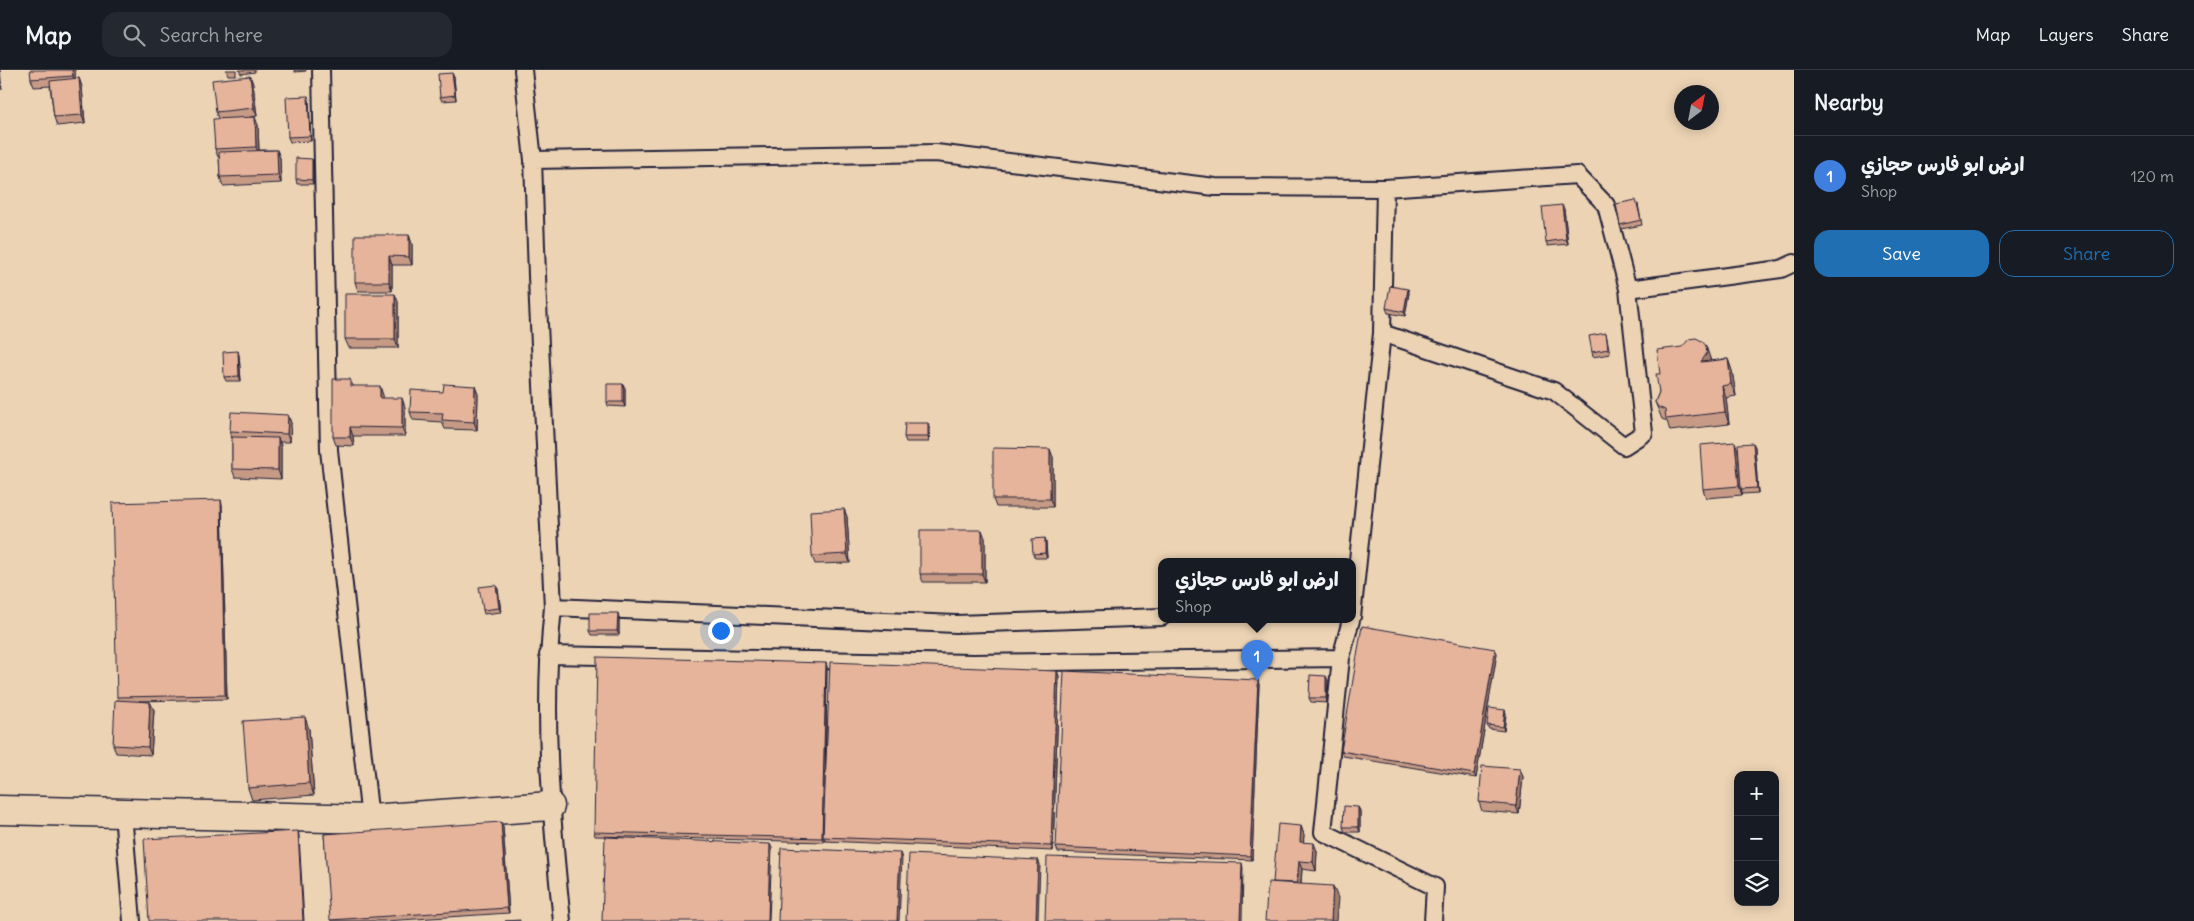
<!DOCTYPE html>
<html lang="en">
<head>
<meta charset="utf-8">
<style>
	:root { --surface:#171b24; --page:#242831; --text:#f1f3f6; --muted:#9ea1a6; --line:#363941; --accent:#1f6fb2 }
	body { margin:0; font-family:Delius,"Playpen Sans Arabic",sans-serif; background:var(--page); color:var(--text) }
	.controls { position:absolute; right:15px; bottom:15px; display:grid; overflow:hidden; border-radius:10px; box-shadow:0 2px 12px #0003 }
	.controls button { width:45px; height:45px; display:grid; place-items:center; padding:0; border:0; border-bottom:1px solid var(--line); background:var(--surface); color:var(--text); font:25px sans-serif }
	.compass { position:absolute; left:1674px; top:15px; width:45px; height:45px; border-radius:50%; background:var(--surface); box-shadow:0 2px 12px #0003; rotate:32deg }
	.you { position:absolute; left:720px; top:560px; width:18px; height:18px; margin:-12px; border:4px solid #fff; border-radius:50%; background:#1a73e8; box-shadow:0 0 0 8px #1a73e833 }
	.badge { display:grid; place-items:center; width:32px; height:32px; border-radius:50%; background:var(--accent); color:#fff; font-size:16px; font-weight:700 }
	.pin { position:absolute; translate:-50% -41px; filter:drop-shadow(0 1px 2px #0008) }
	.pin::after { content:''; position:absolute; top:26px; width:18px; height:15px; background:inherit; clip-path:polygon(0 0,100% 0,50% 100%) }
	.popup { position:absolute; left:1158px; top:488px; width:198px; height:65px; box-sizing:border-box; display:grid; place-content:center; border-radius:10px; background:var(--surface); filter:drop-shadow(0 1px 4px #0005); font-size:16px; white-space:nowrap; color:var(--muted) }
	.popup b { font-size:19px; color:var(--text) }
	.popup::after { content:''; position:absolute; left:50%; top:100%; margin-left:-10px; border:10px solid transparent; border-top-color:var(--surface) }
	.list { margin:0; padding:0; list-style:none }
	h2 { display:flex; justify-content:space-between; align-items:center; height:65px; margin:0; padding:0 20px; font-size:21px }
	h2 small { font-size:16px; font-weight:400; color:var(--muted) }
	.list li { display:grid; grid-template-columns:32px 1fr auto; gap:15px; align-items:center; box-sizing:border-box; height:80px; padding:0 20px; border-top:1px solid var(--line) }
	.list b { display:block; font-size:19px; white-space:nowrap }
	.list p { margin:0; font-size:16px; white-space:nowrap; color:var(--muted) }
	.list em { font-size:16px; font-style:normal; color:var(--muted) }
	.actions { display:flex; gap:10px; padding:15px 20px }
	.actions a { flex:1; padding:11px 0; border:1px solid var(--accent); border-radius:15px; text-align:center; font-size:18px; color:var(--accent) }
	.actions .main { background:var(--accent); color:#fff }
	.icon { flex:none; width:28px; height:28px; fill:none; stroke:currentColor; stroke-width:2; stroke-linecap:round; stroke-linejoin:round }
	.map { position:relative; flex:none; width:1794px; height:851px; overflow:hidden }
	header { display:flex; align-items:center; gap:30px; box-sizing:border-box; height:70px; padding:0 25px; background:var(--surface); border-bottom:1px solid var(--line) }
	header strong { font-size:24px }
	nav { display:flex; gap:28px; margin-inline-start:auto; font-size:18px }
	.search { width:350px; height:45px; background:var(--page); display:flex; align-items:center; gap:12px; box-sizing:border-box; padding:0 18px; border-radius:15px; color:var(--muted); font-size:19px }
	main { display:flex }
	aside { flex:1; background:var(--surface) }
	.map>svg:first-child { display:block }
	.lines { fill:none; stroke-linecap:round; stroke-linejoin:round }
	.service-casing { stroke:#22223b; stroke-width:20 }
	.tertiary-casing { stroke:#22223b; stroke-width:31 }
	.service { stroke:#ecd3b4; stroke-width:16 }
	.tertiary { stroke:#ecd3b4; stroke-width:28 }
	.wall { fill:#c69a85; stroke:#22223b }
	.shaded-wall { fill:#a17d6c; stroke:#22223b }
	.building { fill:#e6b39b; stroke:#22223b }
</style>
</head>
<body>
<header>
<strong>Map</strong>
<div class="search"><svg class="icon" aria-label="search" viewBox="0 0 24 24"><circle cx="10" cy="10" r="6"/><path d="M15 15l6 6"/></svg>Search here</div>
<nav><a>Map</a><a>Layers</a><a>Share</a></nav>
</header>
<main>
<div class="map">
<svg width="1794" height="851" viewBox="0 0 1794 851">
	<rect width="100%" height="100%" fill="#ecd3b4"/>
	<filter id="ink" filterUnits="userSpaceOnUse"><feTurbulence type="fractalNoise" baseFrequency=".02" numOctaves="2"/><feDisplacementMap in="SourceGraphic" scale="10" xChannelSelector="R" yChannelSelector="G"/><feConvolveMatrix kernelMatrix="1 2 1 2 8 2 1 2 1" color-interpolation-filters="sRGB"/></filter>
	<g filter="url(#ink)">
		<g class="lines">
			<g class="service-casing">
				<path id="service" d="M321 0 329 380 370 749
					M523 0 533 90 538 234 553 537C542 641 551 747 562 851
					M533 90 936 83 1215 117 1385 118 1382 263
					M1385 118 1577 105 1606 135 1628 219
					M553 537 956 554 1162 547
					M1352 547 1382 263 1554 321 1624 376 1644 363 1628 219 1781 199 1794 193
					M1351 550 1341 588 1323 762 1435 817 1433 851
					M548 585 973 593 1341 588
					M123 743 132 851"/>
			</g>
			<g class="tertiary-casing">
				<path id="tertiary" d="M0 740 370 749 550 736"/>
			</g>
			<use href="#service" class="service"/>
			<use href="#tertiary" class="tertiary"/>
		</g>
		<path class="wall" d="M75 0V9L79 8 82 17 85 53 57 56 54 47 50 16 34 17 31 9Z
			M226 0H236V5H228Z
			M239 0H255V2L241 4Z
			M294 0H306V1L295 2Z
			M250 6 253 14 257 46 250 47 258 55 259 80H277L280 88 281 113 223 116 220 107 219 87H218L215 79 218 49 216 42Z
			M454 7 456 30 442 31 440 27Z
			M309 30 311 71 290 72 288 67Z
			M313 93V114H297L296 109Z
			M1638 134 1642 155 1621 159 1620 155Z
			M1564 139 1568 174 1548 176 1546 172Z
			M409 165 412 174V195H392V221H358L355 212Z
			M1408 219 1409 223 1405 246 1388 243 1386 238Z
			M395 224 398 232V278H349L345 269Z
			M1606 263 1607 268 1610 284 1593 287 1592 282Z
			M239 285 241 311H226L224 307Z
			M1710 288 1711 291 1728 289 1732 301 1736 326 1726 328 1729 354 1670 361 1667 351 1662 349 1655 332 1659 322 1660 304Z
			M350 309 353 316 383 325V328L405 337V366H353L354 376 336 375 333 367Z
			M625 318V337L608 336 607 332Z
			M478 324 477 360 445 359 442 352 413 350 410 342Z
			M288 345 291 353 290 372H280L281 376V409L235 407 232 399V369L230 361Z
			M930 357 929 372H906L904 367Z
			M1753 373 1755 377 1758 423 1743 424 1741 420 1742 425 1706 428 1703 419 1738 380 1741 416Z
			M1053 387V437H996L993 429Z
			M221 430 222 435 227 629 139 631 150 632 154 640 151 685 116 683 113 675 118 630 117 627Z
			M844 439 847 447 850 493 815 494 812 486Z
			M985 468V512H923L920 504Z
			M1045 468 1046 472 1047 488H1035L1033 484Z
			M498 519 501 542 484 544 483 540Z
			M619 547V565H592L590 561Z
			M1497 583 1476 708 1343 686 1341 681Z
			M826 593 827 597 825 734 1057 601 1059 606 1053 781 825 771 824 768V772L595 766 594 762Z
			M1258 610 1259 615 1252 790 1058 782 1056 777Z
			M1328 610 1327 633 1311 632 1309 628Z
			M1505 640 1506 644 1504 661 1489 659 1487 655Z
			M309 659 314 725 252 730 248 718Z
			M1520 699 1523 707 1519 744 1482 741 1479 732Z
			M1358 737 1360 741V762H1345L1343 757Z
			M503 756 509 843 385 851H331L324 764Z
			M1301 756 1304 765 1303 772 1317 781 1316 801 1302 799 1301 814 1338 828 1273 812Z"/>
		<path class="shaded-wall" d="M0 0 2 20 0 16Z
			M72 0H75L76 15 73 6Z
			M452 3 454 7 456 30 455 25Z
			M250 6 253 14 257 46 254 38Z
			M79 8 82 17 85 53 82 45Z
			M308 26 309 30 311 71 310 66Z
			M255 47 258 55 259 85 256 77Z
			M277 80 280 88 281 113 278 105Z
			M312 89 313 93V114L312 110Z
			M1562 135 1564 139 1568 174 1566 169Z
			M409 165 412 174V195L409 187Z
			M389 186 392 195V221L389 212Z
			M1408 219 1409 223 1405 246 1404 242Z
			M395 224 398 232V278L395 269Z
			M1706 276 1710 288 1711 295 1701 292Z
			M238 281 239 285 241 311 239 306Z
			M1728 289 1732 301 1736 326 1731 314Z
			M623 314 625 318V337L623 332Z
			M380 316 383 325V337L380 328Z
			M475 316 478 324 477 360 474 352Z
			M1722 316 1726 328 1729 354 1725 342Z
			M402 328 405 337V366L402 358Z
			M288 345 291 353 290 372 287 364Z
			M928 353 930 357 929 372 928 367Z
			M350 357 353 366 354 376 350 367Z
			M278 368 281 376V409L278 400Z
			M1735 372 1738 380 1742 425 1739 416Z
			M1753 373 1755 377 1758 423 1757 418Z
			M1050 379 1053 387V437L1050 429Z
			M221 430 222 435 227 629 225 625Z
			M844 439 847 447 850 493 847 484Z
			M982 460 985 468V512L982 504Z
			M1045 468 1046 472 1047 488 1045 483Z
			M496 515 498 519 501 542 499 538Z
			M618 543 619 547V565L617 561Z
			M1495 579 1497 583 1476 708 1474 704Z
			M826 593 827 597 824 772 822 768Z
			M1057 601 1059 606 1053 781 1051 776Z
			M1326 606 1328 610 1327 633 1326 628Z
			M1258 610 1259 615 1252 790 1250 786Z
			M150 632 154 640 151 685 148 677Z
			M1505 640 1506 644 1504 661 1503 657Z
			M305 647 309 659 314 725 309 713Z
			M1520 699 1523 707 1519 744 1516 736Z
			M1358 737 1360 741V762L1358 757Z
			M501 752 503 756 509 843 507 838Z
			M1301 756 1304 765 1303 780 1300 772Z
			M298 761 299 765 304 851H303Z
			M1314 773 1317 781 1316 801 1313 792Z
			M770 774 772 778 769 851H768Z
			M900 783 902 788 899 851H897Z
			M1038 790 1040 794 1038 851H1036Z
			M1299 791 1302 799 1300 824 1297 816Z
			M1242 793 1243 798 1242 851H1240Z
			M1333 816 1338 828 1336 851H1331Z"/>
		<path class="building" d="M30 0H72L73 6 31 9Z
			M452 3 455 25 440 27 438 4Z
			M250 6 254 38 216 42 212 10Z
			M79 8 82 45 54 47 50 11Z
			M308 26 310 66 288 67 286 27Z
			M255 47 256 77 215 79 213 49Z
			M277 80 278 105 220 107 219 82Z
			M296 88 312 89V110L296 109Z
			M1636 130 1641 150 1620 155 1616 134Z
			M1562 135 1566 169 1546 172 1542 137Z
			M355 165H409V187L389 186V212H355Z
			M1390 216 1408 219 1404 242 1386 238Z
			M345 224H395V269H345Z
			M1606 263 1608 279 1592 282 1589 266Z
			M1696 268 1702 271 1706 276 1707 283 1701 292 1728 289 1731 314 1722 316 1725 342 1666 349 1665 340 1658 337 1655 332 1659 322 1656 304H1660L1657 280 1682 277 1689 269Z
			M238 281 239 306 224 307 223 282Z
			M333 309H350V316H380V328H402V358L350 357V367H333Z
			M444 314 475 316 474 352 442 350 443 343 410 342 411 320 443 322Z
			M607 314H623V332H607Z
			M231 342 288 345 287 364 230 361Z
			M905 353H928V367H904Z
			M232 367 278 368V400L232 399Z
			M1735 372 1739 416 1703 419 1700 375Z
			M1753 373 1757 418 1741 419 1738 374Z
			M993 378 1050 379V429H993Z
			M221 430 225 625 117 627 112 433Z
			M844 439 847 484 812 486 810 441Z
			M920 460H982V504H920Z
			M1045 468V483L1033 484 1032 469Z
			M496 515 499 538 483 540 479 517Z
			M590 543H618L617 561H590Z
			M1362 556 1495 579 1474 704 1341 681Z
			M597 587 826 593 822 768 594 762Z
			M830 592 1057 601 1051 776 823 767Z
			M1064 601 1258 610 1250 786 1056 777Z
			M1310 605 1326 606V628H1309Z
			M115 630 150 632 148 677 113 675Z
			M1489 638 1505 640 1503 657 1487 655Z
			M305 647 309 713 248 718 243 651Z
			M1482 696 1520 699 1516 736 1479 732Z
			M1344 736 1358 737V757H1343Z
			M501 752 507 838 330 850 324 764Z
			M1278 754 1301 756 1300 772 1314 773 1313 792 1299 791 1297 813 1273 812Z
			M298 761 303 851H149L144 769Z
			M605 767 770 774 768 851H602Z
			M781 778 900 783 897 851H778Z
			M909 784 1038 790 1036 851H906Z
			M1047 787 1242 793 1240 851H1045Z
			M1268 812 1333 816 1331 851H1265Z
			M520 850V851H505Z"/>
	</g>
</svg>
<div class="controls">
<button>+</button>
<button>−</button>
<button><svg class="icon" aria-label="layers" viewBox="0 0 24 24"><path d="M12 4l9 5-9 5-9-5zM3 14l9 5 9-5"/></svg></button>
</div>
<svg class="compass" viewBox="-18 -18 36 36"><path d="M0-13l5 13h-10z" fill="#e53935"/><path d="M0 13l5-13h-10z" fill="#9ea1a6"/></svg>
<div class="you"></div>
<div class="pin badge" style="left:1257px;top:611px;background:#3f7fe0">1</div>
<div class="popup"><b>ارض ابو فارس حجازي</b>Shop</div>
</div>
<aside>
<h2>Nearby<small></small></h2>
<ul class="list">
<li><span class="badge" style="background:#3f7fe0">1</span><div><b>ارض ابو فارس حجازي</b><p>Shop</p></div><em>120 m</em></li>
</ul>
<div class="actions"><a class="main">Save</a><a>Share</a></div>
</aside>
</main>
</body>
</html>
